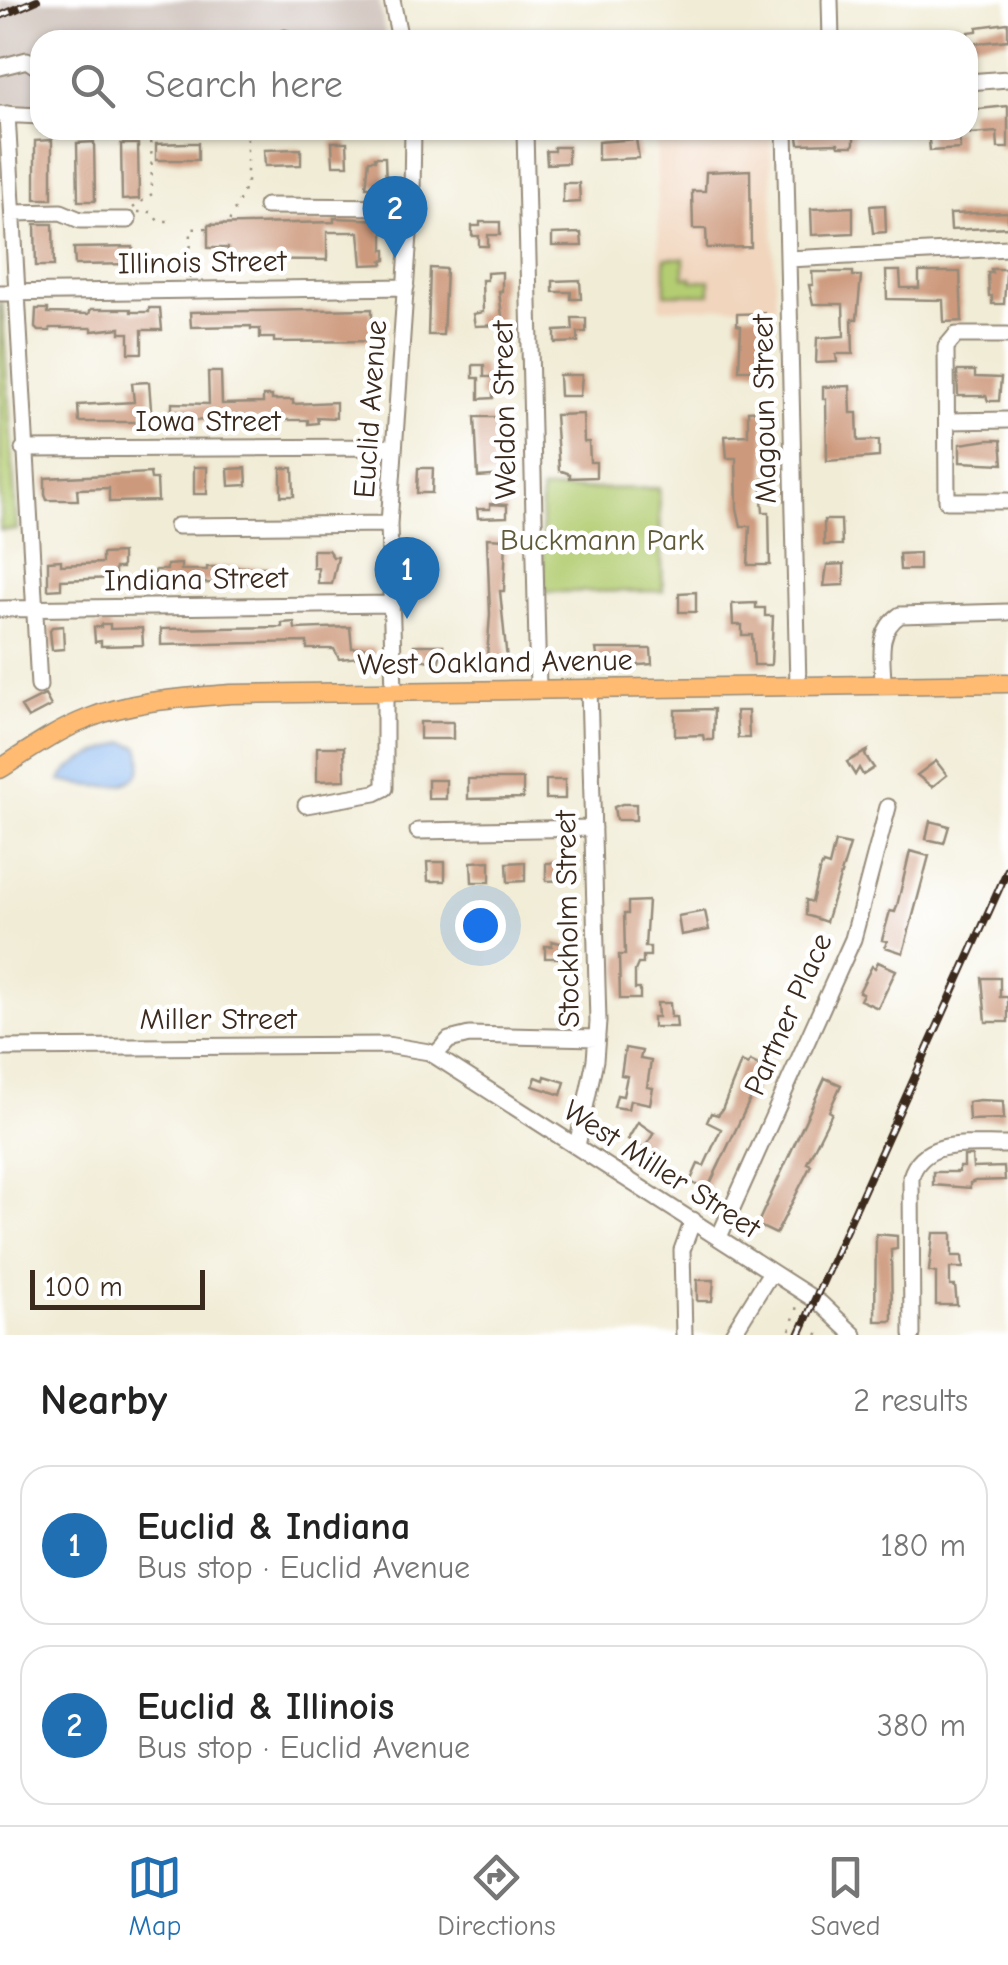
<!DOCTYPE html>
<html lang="en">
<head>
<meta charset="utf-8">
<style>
	:root { --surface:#fff; --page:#f6f6f6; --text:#222; --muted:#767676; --line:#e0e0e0; --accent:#1f6fb2 }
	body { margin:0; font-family:"Comic Neue",sans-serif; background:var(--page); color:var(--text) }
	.scale { position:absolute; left:30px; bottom:25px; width:175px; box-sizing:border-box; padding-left:10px; border:5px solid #3b2a1e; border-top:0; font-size:28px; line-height:35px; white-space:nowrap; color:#3b2a1e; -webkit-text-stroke:8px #fff; paint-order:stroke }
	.you { position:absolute; left:480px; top:925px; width:35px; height:35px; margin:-25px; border:8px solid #fff; border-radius:50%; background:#1a73e8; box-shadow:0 0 0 15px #1a73e833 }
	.badge { display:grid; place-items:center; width:65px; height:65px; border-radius:50%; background:var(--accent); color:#fff; font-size:32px; font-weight:700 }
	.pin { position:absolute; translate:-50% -82px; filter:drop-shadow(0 2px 5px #0008) }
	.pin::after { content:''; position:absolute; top:52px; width:35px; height:30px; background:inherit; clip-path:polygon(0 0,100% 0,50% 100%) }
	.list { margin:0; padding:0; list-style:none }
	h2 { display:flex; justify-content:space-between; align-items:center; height:130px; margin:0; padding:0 40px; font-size:42px }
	h2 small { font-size:32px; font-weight:400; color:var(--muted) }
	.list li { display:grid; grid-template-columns:65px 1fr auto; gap:30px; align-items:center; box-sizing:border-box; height:160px; margin:0 20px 20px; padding:0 20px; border:2px solid var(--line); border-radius:30px }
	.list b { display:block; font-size:38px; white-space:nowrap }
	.list p { margin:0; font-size:32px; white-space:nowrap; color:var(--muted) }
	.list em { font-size:32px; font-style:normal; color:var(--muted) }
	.icon { flex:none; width:55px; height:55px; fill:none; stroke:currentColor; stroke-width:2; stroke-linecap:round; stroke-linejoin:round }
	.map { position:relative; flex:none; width:1008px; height:1335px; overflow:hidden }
	.search { position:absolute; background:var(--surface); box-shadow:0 2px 8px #0004; left:30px; right:30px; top:30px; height:110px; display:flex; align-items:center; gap:25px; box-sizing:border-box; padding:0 35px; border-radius:30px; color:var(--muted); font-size:38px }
	.sheet { height:490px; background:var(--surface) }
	nav { display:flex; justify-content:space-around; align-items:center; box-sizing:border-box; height:140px; border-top:2px solid var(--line); background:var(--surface); font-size:28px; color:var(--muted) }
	nav a { display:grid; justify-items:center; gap:5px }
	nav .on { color:var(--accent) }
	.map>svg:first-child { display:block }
	.built { fill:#f1d5bd }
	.industrial { fill:#cec1ba }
	.green { fill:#b4cd73; stroke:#787c48; stroke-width:2.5 }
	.water { fill:#83b5f0; stroke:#5f7087; stroke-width:2.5 }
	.building { fill:#cd997c }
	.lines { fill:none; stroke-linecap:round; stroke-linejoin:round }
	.minor-casing { stroke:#968b7a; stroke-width:19 }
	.major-casing { stroke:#968b7a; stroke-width:21 }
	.path { stroke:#968b7a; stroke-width:2.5; stroke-dasharray:2.5 8; stroke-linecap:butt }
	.minor { stroke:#fff; stroke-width:15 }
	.major { stroke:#ffbb71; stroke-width:18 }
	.rail-casing { stroke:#3b2a1e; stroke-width:8 }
	.rail { stroke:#fff; stroke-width:4; stroke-dasharray:11; stroke-linecap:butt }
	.labels { text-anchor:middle; stroke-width:9; stroke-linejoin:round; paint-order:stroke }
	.street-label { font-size:30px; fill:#3b2a1e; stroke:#fff }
	.park-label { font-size:30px; fill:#5f5b38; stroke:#fff }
</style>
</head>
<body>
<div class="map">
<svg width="1008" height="1335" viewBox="0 0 1008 1335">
	<rect width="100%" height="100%" fill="#fff"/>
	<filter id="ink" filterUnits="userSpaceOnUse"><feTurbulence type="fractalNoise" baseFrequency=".01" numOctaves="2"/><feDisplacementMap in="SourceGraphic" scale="20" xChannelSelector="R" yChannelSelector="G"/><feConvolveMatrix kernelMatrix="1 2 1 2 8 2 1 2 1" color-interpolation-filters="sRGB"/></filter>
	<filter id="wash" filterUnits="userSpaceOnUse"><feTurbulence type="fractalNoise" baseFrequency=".0048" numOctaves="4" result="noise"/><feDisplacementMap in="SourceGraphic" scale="40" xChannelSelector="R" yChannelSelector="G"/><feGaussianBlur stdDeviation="2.25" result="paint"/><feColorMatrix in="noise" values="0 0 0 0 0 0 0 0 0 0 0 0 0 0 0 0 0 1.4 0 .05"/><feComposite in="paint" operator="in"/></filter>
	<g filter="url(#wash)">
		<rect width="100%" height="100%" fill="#f1ecd6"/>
		<path class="built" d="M656 130H770L776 306 660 309Z"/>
		<path class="industrial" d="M0 0H379L386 40H40V107L0 105Z"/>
		<path class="green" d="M665 258H684V277H692V281L710 280V294H665Z
			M0 301 2 302 17 530H0Z
			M659 488 663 591 544 592 541 490Z"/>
		<path class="water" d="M125 742 139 747C155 798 90 787 60 781 72 759 103 752 125 742Z"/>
		<g id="blocks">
			<path class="building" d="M1008 23V40L968 44V32L977 31V27Z
				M1008 106V148H998L997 132 970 134 969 110Z
				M797 130H854V143L853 146H839L838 143 799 144Z
				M928 130H959L960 149 930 151Z
				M636 139 639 158 598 160V142Z
				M52 140V199H35V141Z
				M94 142 95 201H78L77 143Z
				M332 142H347L348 165H333Z
				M186 143H198V160H156V144Z
				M121 144H138L139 199 122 200Z
				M554 147H568V163L547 164 546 151H554Z
				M301 149V165L265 166 264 150Z
				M375 157H385L386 187H366L369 160H375Z
				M750 170 751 247 707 248 706 229H693L692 191H705L706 172Z
				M563 183H579L580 202 563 203Z
				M885 205 886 232 873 233 870 206Z
				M853 207V233L812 235 811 209Z
				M1008 212V227L951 230 950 214Z
				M334 218 383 220V250H386V260L382 261 383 264 362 265 359 232H327V260L228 259V248H208V225L334 222Z
				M480 222H500V235H488V246H479V236H472V226H480Z
				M35 224H53L54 266H36Z
				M581 233 582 246H552V234Z
				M133 247V264L75 265 74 248Z
				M430 268 446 269 443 335H428Z
				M991 269H1004L1006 273 1004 304H992V296H989L988 273H992Z
				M886 271H900L901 288H919V272H960L962 321 944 322 943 300 887 299Z
				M502 272V291H499L503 325 475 326 473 314 483 312 482 280H487V273Z
				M812 272H853V276H861L857 319H852L853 354H836L837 362 816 363 817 338 844 336 843 304H813L809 285H813Z
				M580 280 581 299H571V292H553V281Z
				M149 308H160L162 330H142V353H129V333H120V328L92 331V328H50V331H38L35 328 36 309H48V313L89 314 91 309H131V312H149Z
				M372 309V341L274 342V338H260V329H251V326L191 327 190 312Z
				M764 313 761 357H766V370H739L741 326 737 325V314Z
				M572 318H586V332H578V342L555 343V331L573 330Z
				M473 365H484V377H499V393H493V398L479 399V378H473Z
				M957 371H975V377L1001 378 999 401H988L986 396H958Z
				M208 372H221L222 404 263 403V396H272V400H293V404L336 402V418L317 417 318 423 308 424V420H213L183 421V425H172V403L209 404Z
				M559 375H582L580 396H560Z
				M149 382 152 422H79L78 405 134 402 132 383Z
				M850 386 851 413H857L858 441 879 440V457L827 461 826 399H823V387Z
				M764 410 766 461 765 479H762V499L763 512H769L770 565H748L750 526H741L737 508 736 458H727L725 436 748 435V411Z
				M583 414 584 442H589L590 462H596V477L570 478V474L559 470 555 415Z
				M475 417H504L506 475 478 477Z
				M987 440H1001L1003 464 960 462V444Z
				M194 467H207V494H194Z
				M246 468 247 485 229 486 228 469Z
				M281 468H293L294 496H281Z
				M418 468H433L432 493H417Z
				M150 473 151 479H157L158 501 109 502V488L77 489 78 500H47L45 495V478Z
				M490 504 507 505V517L478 518 477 509H490Z
				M824 520H841L842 545H824Z
				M487 538 506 539 504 591H500L507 660 492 661V657H487L490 614Z
				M313 550H328L333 557H338L332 584H318V568H313Z
				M122 553V568H115V578L61 580V589L48 590V561L61 560V565L102 563V554Z
				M919 553V570H900L899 554Z
				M181 564V570H207V567H279V582L155 584V570H167V565Z
				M844 564V585L824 586 827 565Z
				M696 592V612H679V593Z
				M756 603V608H765V616H773L771 665H754L752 635H742V625H733L732 604Z
				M294 622 295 629 350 627 352 648 374 647 375 663 361 664V657L339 659 334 649H307V642L161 645V629L282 627V623Z
				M101 624H110V629L142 628 143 645 101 646V641L95 642 94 627H101Z
				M63 626 64 649 52 650 50 630 52 627Z
				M414 645H443L438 663 420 659V653L414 652Z
				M596 649H651L652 664 599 668Z
				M45 695 51 706 28 718 21 707Z
				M714 709 713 740H704L703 735 675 736V710Z
				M736 711H748L749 738H738Z
				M420 722H453V739H420Z
				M317 747H344L345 780 317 781Z
				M867 751 865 755 874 768 863 775 859 768 855 775 847 762Z
				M936 761 947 775 932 787 917 775Z
				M468 779H523V798L468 799Z
				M428 780H446V799H428Z
				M546 780H565V799H546Z
				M622 804H636V820H616L614 807Z
				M930 821 949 826 944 843 926 839Z
				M835 842 850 845 826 922 806 915V900L812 902 819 872 823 864 829 866Z
				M910 851 929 856 903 953 885 947 887 941 882 940 890 911 895 912 897 906Z
				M490 861V882H472L471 862Z
				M427 862H445V881H428Z
				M525 862V881L508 882 507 863Z
				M546 863H568L569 880 546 881Z
				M648 901 645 947H650V956H643V964H638L635 971V989H640V999H620L619 955H625L624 914H628V902Z
				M705 911 709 930 681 935 678 916Z
				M552 941 568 945 569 958H545V946H552Z
				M878 962 896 970 878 1008 860 1000 863 994 859 992 872 966 875 968Z
				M982 978H1000V997H1008V1022H986Z
				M657 1003H670L671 1017H676L677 1027H653V1017H658Z
				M625 1048 642 1051 640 1059 651 1061 647 1087 653 1088 650 1104 630 1100 628 1109 614 1107 617 1095 623 1096 627 1076 621 1075Z
				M750 1061 765 1068 707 1190 690 1182 698 1164 704 1166 721 1129 707 1122 711 1113 718 1115 722 1110 741 1062 748 1065Z
				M545 1076 565 1082 561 1095 533 1086 536 1077 544 1080Z
				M825 1078 841 1085 829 1111 832 1113 807 1163 811 1165 776 1234 757 1225Z
				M979 1100 1003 1101 1004 1119 969 1120 968 1102Z
				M638 1122 654 1133 644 1149 628 1139Z
				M964 1156H972L973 1168 1004 1167 1005 1180 975 1181 970 1183V1188L933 1185V1172H959V1167H964Z
				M933 1233H952V1256H962L963 1268H950V1286H955L957 1305H936V1273L929 1271Z
				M876 1234 897 1236V1249L891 1250 892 1321H875Z
				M697 1280H714L712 1301H697Z"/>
		</g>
	</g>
	<g filter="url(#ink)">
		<use href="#blocks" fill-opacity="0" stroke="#968b7a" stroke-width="2.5"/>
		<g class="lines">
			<g class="minor-casing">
				<path id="minor" d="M392 0 400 40
					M830 0 831 40
					M285 38 288 40
					M0 67 27 60 40 69
					M968 82 1008 79
					M0 114 40 116
					M7 114 39 686
					M525 130 538 689
					M785 130 798 686
					M266 206 411 207
					M13 213 61 212 80 220H128
					M788 259 1008 248
					M0 293 406 287
					M1008 335H956L946 347 947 501H1008
					M948 421 1008 420
					M23 449 393 447
					M177 526 389 524
					M0 609 392 604
					M883 685C883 659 875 632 900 615L1008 612
					M394 692 389 524 412 191 413 130
					M306 805 375 793 385 788V692
					M418 831 593 828
					M0 1048 387 1045 429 1052 820 1303 854 1335
					M435 1055 449 1040 469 1035 597 1038
					M577 1146 595 1060 598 1022 589 688
					M719 1237 853 939 888 807
					M684 1335 682 1250 693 1220
					M732 1335 771 1272
					M912 1335 911 1177C923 1136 974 1146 1008 1145"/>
			</g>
			<g class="major-casing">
				<path id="major" d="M0 769C28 751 56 731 87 719 134 700 182 698 231 694L1008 683"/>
			</g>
			<path class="path" d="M133 208 152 194 151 130
				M138 212H151L158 221H172
				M190 279 191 229 206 228V224H228L247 184V130
				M790 1330 797 1306
				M817 1335 823 1327"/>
			<use href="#minor" class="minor"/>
			<use href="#major" class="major"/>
			<g class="rail-casing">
				<path id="rail" d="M0 16 37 0
					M799 1335 1008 869"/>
			</g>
			<use href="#rail" class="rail"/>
		</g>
	</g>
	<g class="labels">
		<g class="street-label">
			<text transform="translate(202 262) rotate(-1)" y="10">Illinois Street</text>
			<text transform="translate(370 409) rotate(-86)" y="10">Euclid Avenue</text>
			<text transform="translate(764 409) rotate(-91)" y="10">Magoun Street</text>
			<text transform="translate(504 410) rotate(-91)" y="10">Weldon Street</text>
			<text x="208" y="431">Iowa Street</text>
			<text transform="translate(196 579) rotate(-1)" y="10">Indiana Street</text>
			<text transform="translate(495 662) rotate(-1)" y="10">West Oakland Avenue</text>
			<text transform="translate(567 919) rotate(-91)" y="10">Stockholm Street</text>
			<text transform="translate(788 1014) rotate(-66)" y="10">Partner Place</text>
			<text x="218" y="1029">Miller Street</text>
			<text transform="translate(662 1169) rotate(33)" y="10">West Miller Street</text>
		</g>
		<g class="park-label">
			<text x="602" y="550">Buckmann Park</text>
		</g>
	</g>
</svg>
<div class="scale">100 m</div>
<div class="you"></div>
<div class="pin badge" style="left:407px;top:619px">1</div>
<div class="pin badge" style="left:395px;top:258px">2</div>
<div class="search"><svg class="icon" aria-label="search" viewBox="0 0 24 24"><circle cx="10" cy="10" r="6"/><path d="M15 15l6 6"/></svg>Search here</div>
</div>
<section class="sheet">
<h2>Nearby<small>2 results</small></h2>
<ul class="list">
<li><span class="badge">1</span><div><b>Euclid &amp; Indiana</b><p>Bus stop · Euclid Avenue</p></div><em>180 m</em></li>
<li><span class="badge">2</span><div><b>Euclid &amp; Illinois</b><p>Bus stop · Euclid Avenue</p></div><em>380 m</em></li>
</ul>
</section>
<nav>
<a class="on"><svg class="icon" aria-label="map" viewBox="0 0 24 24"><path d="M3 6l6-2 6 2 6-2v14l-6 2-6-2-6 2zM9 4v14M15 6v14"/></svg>Map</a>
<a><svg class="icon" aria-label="directions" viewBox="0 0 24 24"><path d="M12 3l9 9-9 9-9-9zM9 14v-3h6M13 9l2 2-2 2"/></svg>Directions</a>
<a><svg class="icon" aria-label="saved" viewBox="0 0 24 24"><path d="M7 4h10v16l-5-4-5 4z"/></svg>Saved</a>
</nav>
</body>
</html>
